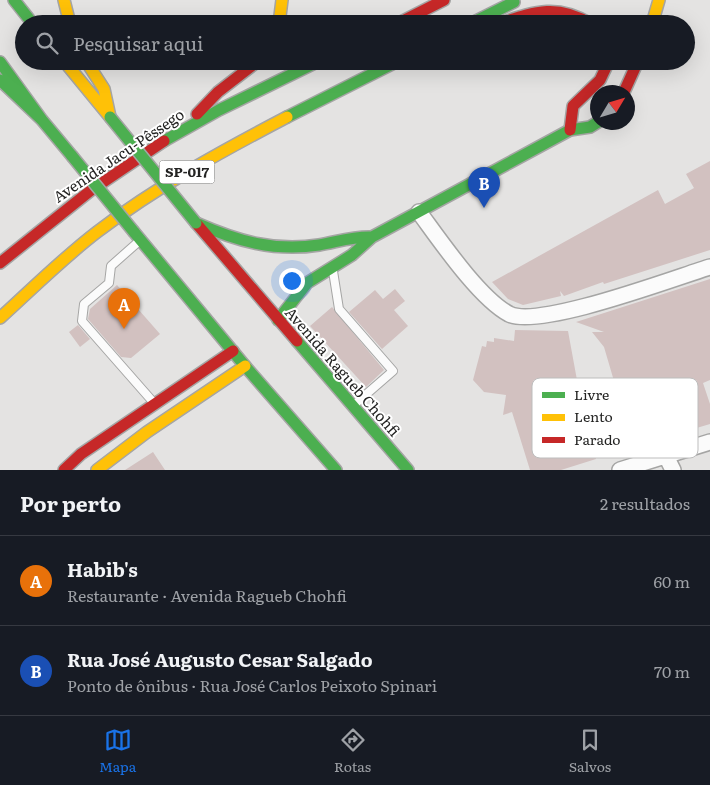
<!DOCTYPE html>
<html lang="pt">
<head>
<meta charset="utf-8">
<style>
	:root { --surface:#171b24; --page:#20242c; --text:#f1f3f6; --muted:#9ea1a6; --line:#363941; --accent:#1a73e8 }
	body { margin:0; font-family:Literata,serif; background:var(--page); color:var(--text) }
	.compass { position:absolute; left:590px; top:85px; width:45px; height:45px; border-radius:50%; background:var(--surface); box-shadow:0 5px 20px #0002; rotate:52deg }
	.you { position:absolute; left:291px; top:280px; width:18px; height:18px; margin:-12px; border:4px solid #fff; border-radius:50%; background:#1a73e8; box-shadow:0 0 0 8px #1a73e833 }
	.badge { display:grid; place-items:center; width:32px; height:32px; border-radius:50%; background:var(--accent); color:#fff; font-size:16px; font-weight:700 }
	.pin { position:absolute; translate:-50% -41px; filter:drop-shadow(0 1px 2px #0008) }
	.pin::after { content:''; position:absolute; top:26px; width:18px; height:15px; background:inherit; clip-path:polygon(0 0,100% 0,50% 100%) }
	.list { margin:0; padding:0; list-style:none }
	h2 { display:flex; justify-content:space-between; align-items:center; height:65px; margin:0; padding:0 20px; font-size:21px }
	h2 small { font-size:16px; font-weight:400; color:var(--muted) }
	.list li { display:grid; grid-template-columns:32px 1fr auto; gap:15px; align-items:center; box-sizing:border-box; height:90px; padding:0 20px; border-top:1px solid var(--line) }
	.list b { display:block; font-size:19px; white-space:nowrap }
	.list p { margin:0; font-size:16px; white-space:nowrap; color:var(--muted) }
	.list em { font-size:16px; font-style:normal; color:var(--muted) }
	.icon { flex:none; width:28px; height:28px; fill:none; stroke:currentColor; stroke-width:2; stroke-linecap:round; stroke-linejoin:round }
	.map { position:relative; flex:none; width:710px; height:470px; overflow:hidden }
	.search { position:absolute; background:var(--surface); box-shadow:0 5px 20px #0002; left:15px; right:15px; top:15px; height:55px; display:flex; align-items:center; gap:12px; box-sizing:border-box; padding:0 18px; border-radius:28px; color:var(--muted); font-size:19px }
	.sheet { height:245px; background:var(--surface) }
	nav { display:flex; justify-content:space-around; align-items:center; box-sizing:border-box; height:70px; border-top:1px solid var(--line); background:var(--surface); font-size:14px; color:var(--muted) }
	nav a { display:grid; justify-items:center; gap:2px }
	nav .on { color:var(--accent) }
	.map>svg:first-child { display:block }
	.building { fill:#d2c1c0 }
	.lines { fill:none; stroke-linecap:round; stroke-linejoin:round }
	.lane-casing { stroke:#a5a5a4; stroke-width:10 }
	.street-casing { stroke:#a5a5a4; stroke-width:18 }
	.fast-casing { stroke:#a5a5a4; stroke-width:14 }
	.slow-casing { stroke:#a5a5a4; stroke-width:14 }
	.jam-casing { stroke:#a5a5a4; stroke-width:14 }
	.lane { stroke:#fbfbfb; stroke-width:8 }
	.street { stroke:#fbfbfb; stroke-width:15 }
	.fast { stroke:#4caf50; stroke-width:11 }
	.slow { stroke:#ffc107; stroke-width:11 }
	.jam { stroke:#c62828; stroke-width:11 }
	.fast-bridge-casing { stroke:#a5a5a4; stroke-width:14; stroke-linecap:butt }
	.fast-bridge { stroke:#4caf50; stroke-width:11 }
	.labels { text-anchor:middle; stroke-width:4; stroke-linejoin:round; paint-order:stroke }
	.shield { fill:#fff; stroke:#666665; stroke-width:1 }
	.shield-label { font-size:14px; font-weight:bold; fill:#242423 }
	.street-label { font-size:15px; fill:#242423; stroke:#fff }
	.key { fill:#fff; stroke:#bdbdbd; stroke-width:1 }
	.key-label { font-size:14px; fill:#242423 }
</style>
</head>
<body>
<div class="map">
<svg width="710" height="470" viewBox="0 0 710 470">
	<rect width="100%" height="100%" fill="#e4e3e2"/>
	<path class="building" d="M710 161V250L604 284 603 282 564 296 560 291 561 296 523 305 508 299 492 282 658 190 665 204 694 188 686 174Z
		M710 279V380L703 383 710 404V424L626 449 622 439 593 448 596 459 561 470H530L512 412 503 415 506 395 484 392 473 380 482 346 486 347 487 341 494 342V338L514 341 515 330 568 331 579 391 614 381 604 347 592 332H604L576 322Z
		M117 285 160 334 131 358 121 357 88 319 90 309Z
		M395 289 405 301 394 310 408 326 382 349 349 312 375 290 383 299Z
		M332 307 384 370 366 387 310 326Z
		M78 325 90 339 80 347 69 332Z
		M153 452 165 470H125Z"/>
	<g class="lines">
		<g class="lane-casing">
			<path id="lane" d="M137 243 111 266 109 283 84 304 82 321 154 403
				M333 271 339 309 393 371 355 404"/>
		</g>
		<g class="street-casing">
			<path id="street" d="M419 212C439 239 479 298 509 314 539 329 674 278 710 267
				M666 456 673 470
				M620 470 710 442"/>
		</g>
		<g class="fast-casing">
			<path id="fast" d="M14 0 33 24
				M470 24 514 2
				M0 62 42 120 72 156
				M0 80 42 120
				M287 117 398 61
				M164 141 219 110 319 61
				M196 223C237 241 274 252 319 245 337 242 353 236 372 237
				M134 232 245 366 336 470
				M278 320 307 283 352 255 372 237 570 130 590 127 598 122
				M297 341 408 470"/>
		</g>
		<g class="slow-casing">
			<path id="slow" d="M64 0 70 24
				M279 24 282 0
				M652 24 659 0
				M64 61 110 117
				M86 61 104 89 110 117
				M0 318C32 289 63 258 97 232 156 187 222 151 287 117
				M97 470 147 432 245 366"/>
		</g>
		<g class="jam-casing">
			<path id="jam" d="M397 24 444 0
				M498 24C534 12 556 3 591 24
				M624 92 638 61
				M197 114 218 92 258 61
				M570 130 573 106 600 80 609 61
				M196 223 297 341
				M0 263 90 191 164 141
				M64 470 81 454 233 351"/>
		</g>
		<use href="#lane" class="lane"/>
		<use href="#street" class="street"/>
		<use href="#fast" class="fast"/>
		<use href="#slow" class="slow"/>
		<use href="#jam" class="jam"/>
		<g class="fast-bridge-casing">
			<path id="fast-bridge" d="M110 117 196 223
				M72 156 134 232"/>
		</g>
		<use href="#fast-bridge" class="fast-bridge"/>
	</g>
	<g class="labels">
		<rect class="shield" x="159.5" y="160.5" width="55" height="23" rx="4"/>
		<g class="shield-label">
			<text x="187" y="177">SP-017</text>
		</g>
		<g class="street-label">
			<text transform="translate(119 156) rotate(-34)" y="5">Avenida Jacu-Pêssego</text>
			<text transform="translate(342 372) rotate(49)" y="5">Avenida Ragueb Chohfi</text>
		</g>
	</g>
	<rect x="532" y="378" width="166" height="80" rx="8" class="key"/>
	<rect x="542" y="392" width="23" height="6" fill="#4caf50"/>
	<rect x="542" y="414" width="23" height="7" fill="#ffc107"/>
	<rect x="542" y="437" width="23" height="6" fill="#c62828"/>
	<g class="key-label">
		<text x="574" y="400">Livre</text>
		<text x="574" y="422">Lento</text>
		<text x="574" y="445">Parado</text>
	</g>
</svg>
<svg class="compass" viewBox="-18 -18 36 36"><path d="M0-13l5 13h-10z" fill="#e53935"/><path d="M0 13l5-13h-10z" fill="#9ea1a6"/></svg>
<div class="you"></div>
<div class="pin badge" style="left:124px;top:329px;background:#e8710a">A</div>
<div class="pin badge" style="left:484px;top:208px;background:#1a4fb4">B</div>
<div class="search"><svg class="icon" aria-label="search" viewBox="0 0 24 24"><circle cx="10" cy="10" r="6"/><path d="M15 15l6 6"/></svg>Pesquisar aqui</div>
</div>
<section class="sheet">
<h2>Por perto<small>2 resultados</small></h2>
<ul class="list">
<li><span class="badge" style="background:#e8710a">A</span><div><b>Habib's</b><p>Restaurante · Avenida Ragueb Chohfi</p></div><em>60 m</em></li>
<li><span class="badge" style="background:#1a4fb4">B</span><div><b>Rua José Augusto Cesar Salgado</b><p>Ponto de ônibus · Rua José Carlos Peixoto Spinari</p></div><em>70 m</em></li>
</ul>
</section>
<nav>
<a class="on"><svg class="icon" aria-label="map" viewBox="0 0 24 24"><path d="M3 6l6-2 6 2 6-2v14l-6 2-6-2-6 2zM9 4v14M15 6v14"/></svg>Mapa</a>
<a><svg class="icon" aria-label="directions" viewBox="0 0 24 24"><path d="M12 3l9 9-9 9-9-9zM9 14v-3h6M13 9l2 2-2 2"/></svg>Rotas</a>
<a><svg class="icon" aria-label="saved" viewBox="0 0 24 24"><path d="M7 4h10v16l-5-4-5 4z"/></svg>Salvos</a>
</nav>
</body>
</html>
